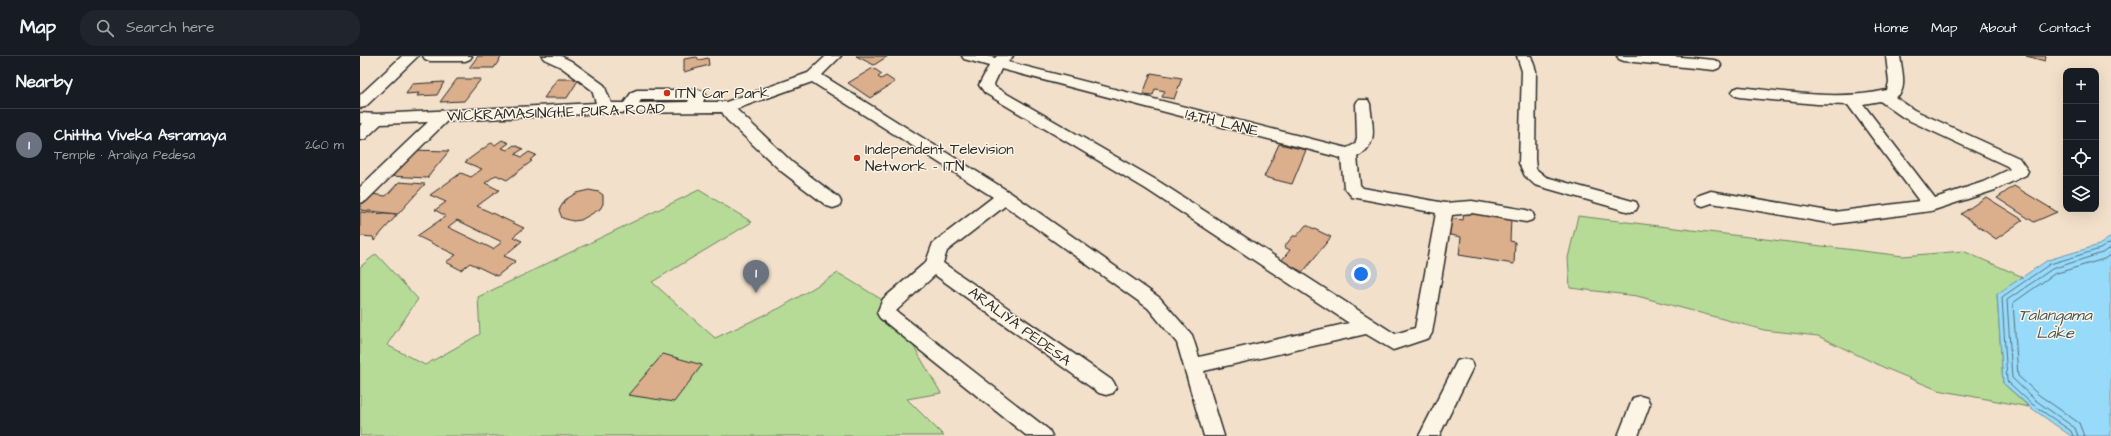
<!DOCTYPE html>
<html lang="en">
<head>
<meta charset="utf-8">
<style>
	:root { --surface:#171b24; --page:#20242c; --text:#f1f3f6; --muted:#9ea1a6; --line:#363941; --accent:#b45309 }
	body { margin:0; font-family:"Architects Daughter",sans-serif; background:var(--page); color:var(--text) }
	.controls { position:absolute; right:12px; top:12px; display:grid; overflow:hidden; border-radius:8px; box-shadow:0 4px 16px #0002 }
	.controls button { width:36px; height:36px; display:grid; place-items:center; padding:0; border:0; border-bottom:1px solid var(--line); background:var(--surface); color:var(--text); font:20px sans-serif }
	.you { position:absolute; left:1001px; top:218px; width:14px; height:14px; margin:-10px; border:3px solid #fff; border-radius:50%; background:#1a73e8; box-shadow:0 0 0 6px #1a73e833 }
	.badge { display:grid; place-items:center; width:26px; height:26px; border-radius:50%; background:var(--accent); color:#fff; font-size:13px; font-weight:700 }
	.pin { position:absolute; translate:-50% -33px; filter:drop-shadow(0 1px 2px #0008) }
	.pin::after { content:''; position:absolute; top:21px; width:14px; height:12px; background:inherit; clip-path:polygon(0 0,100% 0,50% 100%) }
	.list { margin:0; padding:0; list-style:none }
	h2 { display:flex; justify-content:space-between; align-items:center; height:52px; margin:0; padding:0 16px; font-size:17px }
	h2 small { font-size:13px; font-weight:400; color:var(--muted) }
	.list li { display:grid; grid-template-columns:26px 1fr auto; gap:12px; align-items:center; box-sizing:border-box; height:72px; padding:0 16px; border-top:1px solid var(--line) }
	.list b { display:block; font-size:15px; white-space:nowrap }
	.list p { margin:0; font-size:13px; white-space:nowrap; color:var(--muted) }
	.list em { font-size:13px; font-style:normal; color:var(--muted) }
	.icon { flex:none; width:22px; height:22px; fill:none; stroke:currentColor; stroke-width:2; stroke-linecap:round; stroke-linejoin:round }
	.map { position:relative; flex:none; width:1751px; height:380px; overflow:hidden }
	header { display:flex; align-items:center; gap:24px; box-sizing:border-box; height:56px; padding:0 20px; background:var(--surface); border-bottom:1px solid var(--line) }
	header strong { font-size:19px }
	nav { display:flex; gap:22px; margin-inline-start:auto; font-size:14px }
	.search { width:280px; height:36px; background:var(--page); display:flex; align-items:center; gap:10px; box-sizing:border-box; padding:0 14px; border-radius:16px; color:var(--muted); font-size:15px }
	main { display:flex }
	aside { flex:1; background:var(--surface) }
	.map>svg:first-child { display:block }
	.green { fill:#b5db97; stroke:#708361 }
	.water { fill:#97daf9; stroke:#6c94a7 }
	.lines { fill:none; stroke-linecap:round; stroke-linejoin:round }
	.shore { stroke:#56717d; stroke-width:1 }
	.building { fill:#dbae8c; stroke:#2b2b2b; fill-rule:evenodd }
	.minor-casing { stroke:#2b2b2b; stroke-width:3 }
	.minor { fill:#fcf5e5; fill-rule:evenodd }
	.poi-dot { fill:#c8321e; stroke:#fcf5e5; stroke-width:1.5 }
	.labels { text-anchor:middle; stroke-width:3; stroke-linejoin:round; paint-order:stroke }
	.poi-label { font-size:15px; fill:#2b2b2b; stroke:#fcf5e5; text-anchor:start }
	.street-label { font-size:15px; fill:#2b2b2b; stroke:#fcf5e5 }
	.water-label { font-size:16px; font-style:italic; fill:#46575e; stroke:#fcf5e5 }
</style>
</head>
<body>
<header>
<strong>Map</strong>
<div class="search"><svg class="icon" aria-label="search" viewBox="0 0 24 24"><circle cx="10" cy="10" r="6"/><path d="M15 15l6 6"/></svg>Search here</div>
<nav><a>Home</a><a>Map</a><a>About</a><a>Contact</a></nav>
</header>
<main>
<aside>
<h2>Nearby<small></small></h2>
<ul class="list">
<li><span class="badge" style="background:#6b7280">1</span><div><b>Chittha Viveka Asramaya</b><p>Temple · Araliya Pedesa</p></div><em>260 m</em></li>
</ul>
</aside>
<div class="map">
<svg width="1751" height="380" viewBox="0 0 1751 380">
	<rect width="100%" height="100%" fill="#f2e0ca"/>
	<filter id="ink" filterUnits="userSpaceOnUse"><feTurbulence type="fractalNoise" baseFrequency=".025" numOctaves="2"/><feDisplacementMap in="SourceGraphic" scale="8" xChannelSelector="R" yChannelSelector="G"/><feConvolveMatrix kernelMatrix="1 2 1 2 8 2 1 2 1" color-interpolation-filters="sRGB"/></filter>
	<g filter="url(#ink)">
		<path class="green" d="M339 134 392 166 292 226 355 282 420 252 478 217 529 248 581 337 547 343 584 380H0V211L16 198 58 243 27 289 65 309 120 278 118 241Z
			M1218 160 1543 200 1603 195 1663 221 1637 239 1643 327 1669 351 1578 334 1525 312 1458 280 1404 274 1277 240 1210 232 1208 202Z"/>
		<path class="water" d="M1751 181V380H1711L1670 351 1643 327 1637 238 1688 204 1739 189Z"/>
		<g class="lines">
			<path class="shore" d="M1713 380 1711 375 1672 348 1647 325 1642 241 1690 208 1740 193 1751 186
				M1718 380 1715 372 1675 344 1652 322 1647 244 1692 213 1742 197 1751 192
				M1724 380 1719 367 1679 339 1658 320 1653 247 1694 218 1744 203 1751 199"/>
		</g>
		<path class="building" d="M118 0H142L134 12H109Z
			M496 0H528L514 9Z
			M1666 0H1686L1685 5Z
			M337 1 339 4 348 2 349 9 324 16V3Z
			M513 12 522 18 518 21 521 23 526 20 535 26 510 42 488 27Z
			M791 17 822 22 814 43 802 41 805 35 795 33 793 39 783 38Z
			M97 23H121L104 45 80 46Z
			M197 23H219L207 42H184Z
			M84 26 77 39 57 40 59 37 46 38 52 28Z
			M142 84 149 87 142 92 147 94 154 89 163 93 155 98 162 101 169 96 176 99 170 104 172 105 147 124 136 119 125 127 139 134 117 150 164 172 153 181 162 185 144 200 156 205 137 220 110 207 101 214 86 206 96 199 57 180 86 160 75 154 86 146 70 139 101 117 111 121 122 113 105 106 131 87 135 89ZM97 164 142 186 133 193 88 171Z
			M919 88 946 94 932 128 904 121Z
			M51 94 89 95 67 122 29 120Z
			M39 126 65 128 38 158 0 154V150L11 138 26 140Z
			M1654 130 1697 156 1674 166 1637 142Z
			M229 134 239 136 243 139V148L240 153 221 164 213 165 202 162 199 154 205 144 216 137Z
			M1626 141 1663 164 1636 183 1601 158Z
			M0 156 37 159 14 185 13 181 2 180 0 182Z
			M1104 156 1151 163 1150 185 1155 186 1154 208 1099 199 1101 181 1086 178 1088 162 1103 164Z
			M946 169 971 181 943 216 921 205 930 194 924 191 933 180H937Z
			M303 298 342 309 314 346 268 339Z"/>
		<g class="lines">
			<g class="minor-casing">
				<path id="minor" d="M42 0H58L5 51 0 52V39Z
					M63 0H112L110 3 105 5H70L65 3Z
					M182 0H201L211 5 244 29 251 47H264L272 36 277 34H339L344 36 346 39 343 46H366L448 17 466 0H481L462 19 651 137 800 242 832 279 839 301 989 267 786 133 625 37 619 29 629 10 604 3 602 0H627L635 2 637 0H653L648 6 987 92 995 88 997 82 996 48 998 44H1008L1010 48C1012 70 1020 88 997 101L1000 129 1003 132 1085 147 1112 145 1166 154 1172 156 1174 160 1172 164 1166 166 1112 157 1092 159 1072 277 1069 282 1033 294 1006 278 844 315 864 380H844L817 287 788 252 645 150 587 195 583 207 753 325 756 331 753 337 746 339 739 337 575 219 536 255 689 374 692 380H667L520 262 517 257 523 243 566 206 573 187 633 141 452 26 376 53 433 107 479 142 481 146 479 150 473 152 467 150 421 115 367 64 362 56 245 57 87 65 6 145 0 147V131L68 66 21 68 5 83 0 84V70L3 67H0V57L17 58 236 47 232 34 201 11 184 3ZM641 13 981 102 984 131 992 141 1076 157 1055 272 1035 278 798 125 635 31 634 28ZM281 44H329L328 46 279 47Z
					M1157 0H1171L1176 15 1175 103 1176 113 1186 121 1276 146 1278 150 1276 154 1270 156 1175 129 1165 120 1159 107 1162 15Z
					M1257 0H1310L1354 4 1359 6 1361 9 1359 12 1354 14 1264 5 1259 3Z
					M1526 0H1540C1541 10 1549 37 1535 41L1554 54 1659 102 1668 115 1666 119 1635 134 1571 155 1474 168 1352 147 1343 150 1337 148 1335 144 1337 140 1351 135 1474 156 1559 145 1488 49 1457 48 1379 41 1374 39 1372 36 1374 33 1379 31C1428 36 1478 45 1527 34L1529 26ZM1520 45 1544 62 1647 110 1650 113 1623 126 1575 142 1503 48Z
					M1104 303 1111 305 1113 311 1079 380H1059L1097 305Z
					M1280 340 1287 342 1290 348 1278 380H1258L1273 342Z"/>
			</g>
			<use href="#minor" class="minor"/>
		</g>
	</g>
	<g class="poi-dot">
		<circle cx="307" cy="37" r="4"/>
		<circle cx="497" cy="102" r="4"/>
	</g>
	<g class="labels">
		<g class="poi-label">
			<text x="315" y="42">ITN Car Park</text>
			<text x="505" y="98">Independent Television<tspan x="505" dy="17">Network – ITN</tspan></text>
		</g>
		<g class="street-label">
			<text transform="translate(196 56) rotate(-2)" y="5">WICKRAMASINGHE PURA ROAD</text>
			<text transform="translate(862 66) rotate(14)" y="5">14TH LANE</text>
			<text transform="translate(660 270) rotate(36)" y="5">ARALIYA PEDESA</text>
		</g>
		<g class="water-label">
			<text x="1695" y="264">Talangama<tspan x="1695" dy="18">Lake</tspan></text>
		</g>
	</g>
</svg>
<div class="controls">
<button>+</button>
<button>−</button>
<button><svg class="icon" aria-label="locate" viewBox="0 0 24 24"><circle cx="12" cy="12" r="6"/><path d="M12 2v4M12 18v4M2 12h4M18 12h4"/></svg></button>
<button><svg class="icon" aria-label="layers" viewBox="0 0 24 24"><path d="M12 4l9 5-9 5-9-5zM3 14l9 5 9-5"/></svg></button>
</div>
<div class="you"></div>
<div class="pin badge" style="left:396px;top:237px;background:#6b7280">1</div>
</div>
</main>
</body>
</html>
